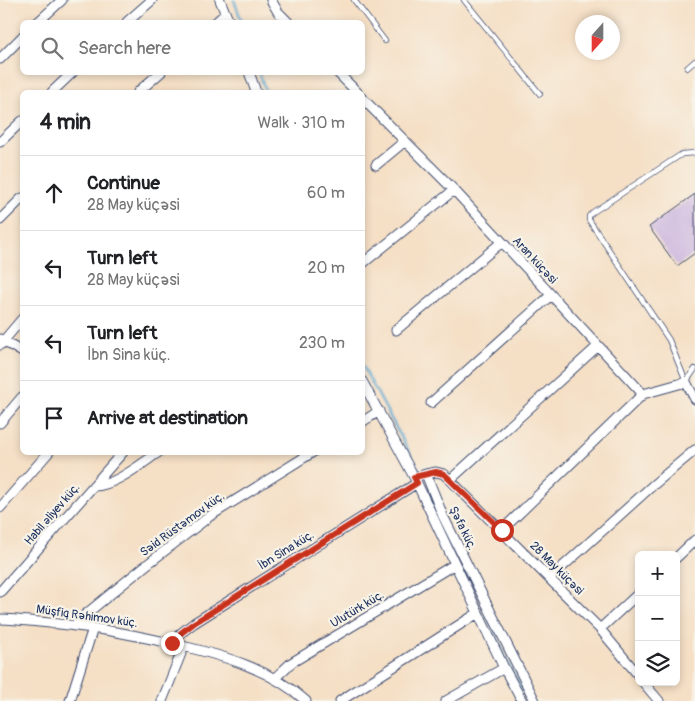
<!DOCTYPE html>
<html lang="en">
<head>
<meta charset="utf-8">
<style>
	:root { --surface:#fff; --page:#f2f2f2; --text:#202124; --muted:#757577; --line:#e0e0e0 }
	body { margin:0; font-family:Pangolin,sans-serif; background:var(--page); color:var(--text) }
	.controls { position:absolute; right:15px; bottom:15px; display:grid; overflow:hidden; border-radius:8px; box-shadow:0 2px 8px #0003 }
	.controls button { width:45px; height:45px; display:grid; place-items:center; padding:0; border:0; border-bottom:1px solid var(--line); background:var(--surface); color:var(--text); font:25px sans-serif }
	.compass { position:absolute; left:575px; top:15px; width:45px; height:45px; border-radius:50%; background:var(--surface); box-shadow:0 2px 8px #0003; rotate:201deg }
	.stop { position:absolute; width:15px; height:15px; margin:-11px; border:4px solid #c8321e; border-radius:50%; background:#fff }
	.stop.end { background:#c8321e; border-color:#fff; box-shadow:0 1px 5px #0008 }
	.list { margin:0; padding:0; list-style:none }
	h2 { display:flex; justify-content:space-between; align-items:center; height:65px; margin:0; padding:0 20px; font-size:21px }
	h2 small { font-size:16px; font-weight:400; color:var(--muted) }
	.list li { display:grid; grid-template-columns:32px 1fr auto; gap:15px; align-items:center; box-sizing:border-box; height:75px; padding:0 20px; border-top:1px solid var(--line) }
	.list b { display:block; font-size:19px; white-space:nowrap }
	.list p { margin:0; font-size:16px; white-space:nowrap; color:var(--muted) }
	.list em { font-size:16px; font-style:normal; color:var(--muted) }
	.icon { flex:none; width:28px; height:28px; fill:none; stroke:currentColor; stroke-width:2; stroke-linecap:round; stroke-linejoin:round }
	.map { position:relative; flex:none; width:695px; height:701px; overflow:hidden }
	.search { position:absolute; background:var(--surface); box-shadow:0 2px 8px #0003; left:20px; top:20px; width:345px; height:55px; display:flex; align-items:center; gap:12px; box-sizing:border-box; padding:0 18px; border-radius:8px; color:var(--muted); font-size:19px }
	.panel { position:absolute; background:var(--surface); box-shadow:0 2px 8px #0003; left:20px; top:90px; width:345px; height:365px; border-radius:8px }
	.map>svg:first-child { display:block }
	.lines { fill:none; stroke-linecap:round; stroke-linejoin:round }
	.stream { stroke:#56a7d0; stroke-width:2.5 }
	.building { fill:#c4abde }
	.service-casing { stroke:#3c496d; stroke-width:6 }
	.minor-casing { stroke:#3c496d; stroke-width:11 }
	.service { stroke:#fff; stroke-width:4.5 }
	.minor { stroke:#fff; stroke-width:9 }
	.route { stroke:#c8321e; stroke-width:6 }
	.labels { text-anchor:middle; stroke-width:4.5; stroke-linejoin:round; paint-order:stroke }
	.street-label { font-size:12px; fill:#1b2f5e; stroke:#f7f3e8 }
</style>
</head>
<body>
<div class="map">
<svg width="695" height="701" viewBox="0 0 695 701">
	<rect width="100%" height="100%" fill="#f7f3e8"/>
	<filter id="ink" filterUnits="userSpaceOnUse"><feTurbulence type="fractalNoise" baseFrequency=".02" numOctaves="2"/><feDisplacementMap in="SourceGraphic" scale="10" xChannelSelector="R" yChannelSelector="G"/><feConvolveMatrix kernelMatrix="1 2 1 2 8 2 1 2 1" color-interpolation-filters="sRGB"/></filter>
	<filter id="wash" filterUnits="userSpaceOnUse"><feTurbulence type="fractalNoise" baseFrequency=".0096" numOctaves="4" result="noise"/><feDisplacementMap in="SourceGraphic" scale="20" xChannelSelector="R" yChannelSelector="G"/><feGaussianBlur stdDeviation="1.12" result="paint"/><feColorMatrix in="noise" values="0 0 0 0 0 0 0 0 0 0 0 0 0 0 0 0 0 1.4 0 .05"/><feComposite in="paint" operator="in"/></filter>
	<g filter="url(#wash)">
		<rect width="100%" height="100%" fill="#f5dfc5"/>
		<g class="lines">
			<path class="stream" d="M234 0 242 22
				M259 72 266 92
				M362 365 419 470
				M422 481 438 515
				M441 523 465 573 475 589
				M486 612 504 654 528 701"/>
		</g>
		<g id="blocks">
			<path class="building" d="M695 194V253L677 266 649 227Z"/>
		</g>
	</g>
	<g filter="url(#ink)">
		<use href="#blocks" fill-opacity="0" stroke="#3c496d" stroke-width="1"/>
		<g class="lines">
			<g class="service-casing">
				<path id="service" d="M354 0 385 41
					M464 0 540 94
					M687 68 695 61
					M695 153 682 154 593 212 589 216V220L669 340 686 382 695 369"/>
			</g>
			<g class="minor-casing">
				<path id="minor" d="M220 0 229 22
					M271 0 278 12 288 22
					M38 22 62 0
					M127 22 152 0
					M216 22 225 14
					M0 59 22 37
					M249 72 256 92
					M337 72 357 92
					M52 92 73 72
					M138 92 161 72
					M362 98 454 190 643 394 686 382 695 399
					M0 142 22 121
					M376 165 405 141
					M0 220 22 198
					M362 264 454 190
					M396 330 502 242
					M0 339 22 352
					M0 345 22 319
					M362 381 414 477 426 474 443 516 535 701
					M431 403 551 295
					M362 422 379 411
					M0 423 22 397
					M426 474 436 472 444 474 600 629 639 676
					M415 479 504 668 522 701
					M450 480 598 346
					M93 486C113 487 141 464 159 452
					M0 508 49 452
					M502 530 643 394
					M676 558 695 540
					M550 578 652 486 695 450
					M0 592 123 452
					M0 619C26 620 51 623 76 626 111 630 144 637 178 645 225 656 270 669 306 701
					M74 626 86 614 145 566 210 516 313 452
					M600 629 639 593
					M172 643 181 633 194 623 417 483
					M275 678 291 663 455 564
					M643 682 659 701
					M70 701 93 628
					M162 701 184 646
					M340 701 478 613
					M446 701 504 668"/>
			</g>
			<use href="#service" class="service"/>
			<use href="#minor" class="minor"/>
		</g>
	</g>
	<g class="lines" filter="url(#ink)">
		<path class="route" d="M172 643 181 633 194 623 417 483 414 477 436 472 444 474 502 530"/>
	</g>
	<g class="labels">
		<g class="street-label">
			<text transform="translate(535 260) rotate(47)" y="4">Aran küçəsi</text>
			<text transform="translate(52 514) rotate(-49)" y="4">Habil Əliyev küç.</text>
			<text transform="translate(182 524) rotate(-36)" y="4">Səid Rüstəmov küç.</text>
			<text transform="translate(463 528) rotate(64)" y="4">Şəfa küç.</text>
			<text transform="translate(286 550) rotate(-32)" y="4">İbn Sina küç.</text>
			<text transform="translate(557 568) rotate(45)" y="4">28 May küçəsi</text>
			<text transform="translate(357 609) rotate(-31)" y="4">Ulutürk küç.</text>
			<text transform="translate(87 616) rotate(8)" y="4">Müşfiq Rəhimov küç.</text>
		</g>
	</g>
</svg>
<div class="controls">
<button>+</button>
<button>−</button>
<button><svg class="icon" aria-label="layers" viewBox="0 0 24 24"><path d="M12 4l9 5-9 5-9-5zM3 14l9 5 9-5"/></svg></button>
</div>
<svg class="compass" viewBox="-18 -18 36 36"><path d="M0-13l5 13h-10z" fill="#e53935"/><path d="M0 13l5-13h-10z" fill="#757577"/></svg>
<div class="stop" style="left:502px;top:530px"></div>
<div class="stop end" style="left:172px;top:643px"></div>
<div class="search"><svg class="icon" aria-label="search" viewBox="0 0 24 24"><circle cx="10" cy="10" r="6"/><path d="M15 15l6 6"/></svg>Search here</div>
<section class="panel">
<h2>4 min<small>Walk · 310 m</small></h2>
<ul class="list">
<li><svg class="icon" aria-label="ahead" viewBox="0 0 24 24"><path d="M12 20V5M6 11l6-6 6 6"/></svg><div><b>Continue</b><p>28 May küçəsi</p></div><em>60 m</em></li>
<li><svg class="icon" aria-label="left" viewBox="0 0 24 24"><path d="M17 20v-9H6M10 6l-5 5 5 5"/></svg><div><b>Turn left</b><p>28 May küçəsi</p></div><em>20 m</em></li>
<li><svg class="icon" aria-label="left" viewBox="0 0 24 24"><path d="M17 20v-9H6M10 6l-5 5 5 5"/></svg><div><b>Turn left</b><p>İbn Sina küç.</p></div><em>230 m</em></li>
<li><svg class="icon" aria-label="arrive" viewBox="0 0 24 24"><path d="M6 21V4h12l-3 4 3 4H6"/></svg><div><b>Arrive at destination</b></div></li>
</ul>
</section>
</div>
</body>
</html>
